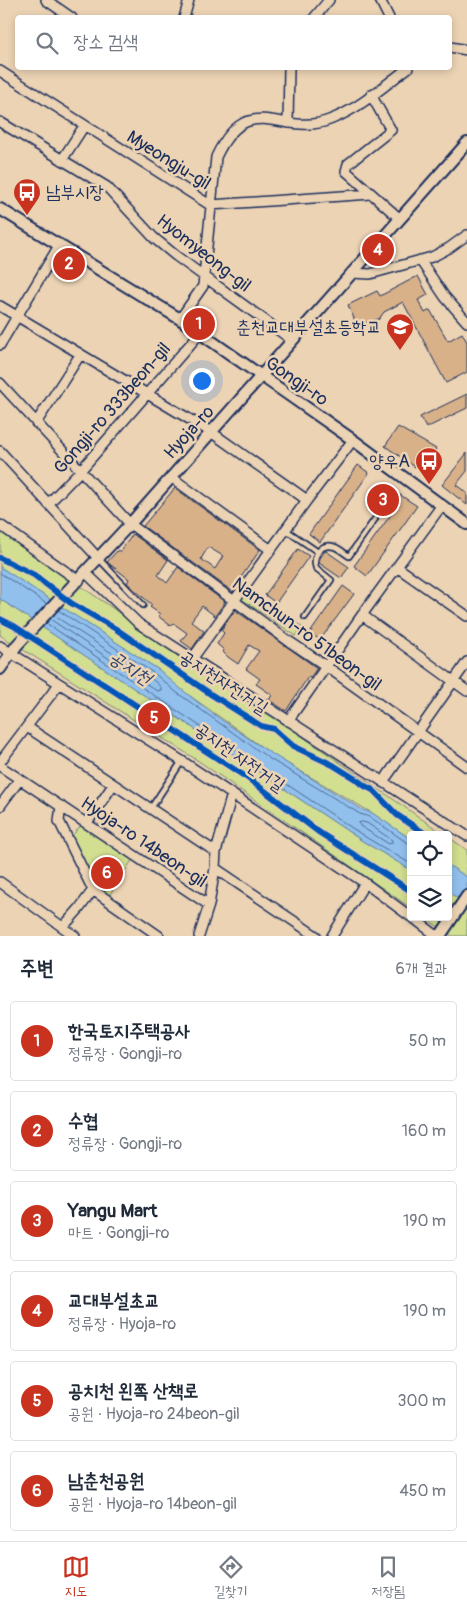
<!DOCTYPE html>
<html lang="ko">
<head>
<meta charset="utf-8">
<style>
	:root { --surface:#fff; --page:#f6f6f7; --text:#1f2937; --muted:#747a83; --line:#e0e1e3; --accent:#c8321e }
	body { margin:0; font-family:Pangolin,"Poor Story",sans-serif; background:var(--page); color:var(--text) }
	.controls { position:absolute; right:15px; bottom:15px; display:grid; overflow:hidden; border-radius:5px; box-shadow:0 2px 8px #0003 }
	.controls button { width:45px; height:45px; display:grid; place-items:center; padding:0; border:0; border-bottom:1px solid var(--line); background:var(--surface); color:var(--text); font:25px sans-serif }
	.you { position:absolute; left:201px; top:380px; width:18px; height:18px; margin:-12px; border:4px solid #fff; border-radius:50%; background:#1a73e8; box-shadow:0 0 0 8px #1a73e833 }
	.badge { display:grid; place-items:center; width:32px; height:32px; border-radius:50%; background:var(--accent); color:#fff; font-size:16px; font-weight:700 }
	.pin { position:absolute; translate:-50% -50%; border:2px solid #fff; box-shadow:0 1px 5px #0006 }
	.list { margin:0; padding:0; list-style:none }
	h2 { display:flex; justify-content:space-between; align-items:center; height:65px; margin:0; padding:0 20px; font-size:21px }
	h2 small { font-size:16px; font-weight:400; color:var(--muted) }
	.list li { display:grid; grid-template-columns:32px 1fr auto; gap:15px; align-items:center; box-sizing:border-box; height:80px; margin:0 10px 10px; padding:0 10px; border:1px solid var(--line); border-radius:5px }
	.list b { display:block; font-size:19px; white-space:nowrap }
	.list p { margin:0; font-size:16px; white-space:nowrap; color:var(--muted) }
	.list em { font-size:16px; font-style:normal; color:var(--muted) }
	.icon { flex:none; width:28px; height:28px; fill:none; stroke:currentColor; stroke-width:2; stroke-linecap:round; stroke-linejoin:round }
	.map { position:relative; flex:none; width:467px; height:936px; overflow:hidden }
	.search { position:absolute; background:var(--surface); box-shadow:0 2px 8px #0003; left:15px; right:15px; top:15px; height:55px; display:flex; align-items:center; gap:12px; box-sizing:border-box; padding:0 18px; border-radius:5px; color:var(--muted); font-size:19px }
	.sheet { height:605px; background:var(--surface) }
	nav { display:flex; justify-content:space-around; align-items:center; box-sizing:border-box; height:70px; border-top:1px solid var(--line); background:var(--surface); font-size:14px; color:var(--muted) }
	nav a { display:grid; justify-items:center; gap:2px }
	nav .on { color:var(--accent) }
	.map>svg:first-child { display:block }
	.green { fill:#d2de90; stroke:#768677 }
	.water { fill:#92c0ec; stroke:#6286b3 }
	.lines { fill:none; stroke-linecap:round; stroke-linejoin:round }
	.shore { stroke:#4b6997; stroke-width:1 }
	.building { fill:#d8b189; stroke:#1b2f5e; fill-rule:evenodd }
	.service-casing { stroke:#1b2f5e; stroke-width:8 }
	.minor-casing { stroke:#1b2f5e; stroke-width:12 }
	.tertiary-casing { stroke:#1b2f5e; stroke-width:14 }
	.service { stroke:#ecd3b4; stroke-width:4.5 }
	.minor { stroke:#ecd3b4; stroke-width:9 }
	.tertiary { stroke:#ecd3b4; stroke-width:10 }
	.cycleway-casing { stroke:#ecd3b4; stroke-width:9 }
	.cycleway { stroke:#0057b8; stroke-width:6 }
	.labels { text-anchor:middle; stroke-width:5; stroke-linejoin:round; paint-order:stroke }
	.street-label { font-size:18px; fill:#1b2f5e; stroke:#ecd3b4 }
	.poi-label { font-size:18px; fill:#1b2f5e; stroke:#ecd3b4; text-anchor:end }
	.water-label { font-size:19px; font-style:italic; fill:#2d4573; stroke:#ecd3b4 }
</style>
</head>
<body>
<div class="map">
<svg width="467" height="936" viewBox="0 0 467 936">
	<rect width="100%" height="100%" fill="#ecd3b4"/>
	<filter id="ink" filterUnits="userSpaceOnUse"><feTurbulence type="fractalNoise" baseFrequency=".02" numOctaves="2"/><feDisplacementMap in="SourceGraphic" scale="10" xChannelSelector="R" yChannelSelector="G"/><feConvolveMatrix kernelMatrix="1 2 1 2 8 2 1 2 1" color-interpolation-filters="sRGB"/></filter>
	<g filter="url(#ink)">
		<path class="green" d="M0 530 111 607 194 668 293 730 445 835H411V839L372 813 273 755 179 688 159 670 0 567Z
			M246 589 302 627 296 636 240 598Z
			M0 599 364 842 411 870V908L197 760 0 635Z
			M83 823 134 857 109 896 97 889 72 836Z
			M448 837 467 850V877L448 865Z
			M448 892 467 904V936H452L424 917H448Z"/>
		<path class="water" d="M0 567 159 670C220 725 293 767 363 810L372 813 411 839V870L364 842 0 599Z
			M448 865 467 877V904L448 892Z"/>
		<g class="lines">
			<path class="shore" d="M0 573 47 604
				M58 610 155 674 176 692 270 759 360 814 370 817 406 842 411 843
				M50 619 157 691 161 690V687L152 679 53 615
				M46 623 367 838 411 864
				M362 822 367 823 392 840V843L389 844 360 826 359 823Z"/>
		</g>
		<path class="building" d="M418 276 428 295 418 300 425 313 430 310 448 341 462 333 467 342V372L446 383 403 302 384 312 379 319 357 325 348 305 377 291 380 296Z
			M467 394V408L426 428 420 417Z
			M398 427 436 449 428 461 422 457 415 467 385 446Z
			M467 453V471L456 485 467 493V505L442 485Z
			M358 465 369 473 320 542 309 534Z
			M382 483 417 506 367 576 354 566 392 513 371 498Z
			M175 488 260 550 237 583 239 584 233 592 143 526ZM208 547 223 556 215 569 201 559Z
			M133 534 168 560 158 575 167 583 178 567 225 602 215 616 202 606 191 621 204 631 192 649 181 641 187 633 173 623 171 626 158 616 160 614 150 607 152 605 127 583 129 579 107 562 118 550 120 552Z
			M298 549 309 556 276 603 265 595Z
			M325 551H326L349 567 341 578 319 563 320 558Z
			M343 586 354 594 320 640 310 633Z
			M235 610 317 668 310 678 308 677 286 711 269 700 272 695 256 684 260 679 246 669 259 651 249 645 238 664 228 657 223 652 224 650 217 644 224 633 221 630Z"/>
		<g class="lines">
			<g class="service-casing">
				<path id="service" d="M286 530 318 552
					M99 559 143 605
					M305 617 331 580 316 568C312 556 321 542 335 547 340 549 344 553 349 556L375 519
					M151 808 182 761"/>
			</g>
			<g class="minor-casing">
				<path id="minor" d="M46 0 72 18
					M380 0 389 18
					M184 18 189 0
					M314 18 329 0
					M450 47 467 50
					M0 71 210 205 371 194
					M371 95 391 130 348 164 346 171 399 218
					M0 122 107 187 154 238 176 256 292 340
					M288 123 289 68
					M62 160 84 126
					M420 260 445 297 467 322
					M351 273 370 274 432 257 449 248 467 235
					M0 306 211 432 307 500
					M180 319 203 286 216 157C249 87 282 140 332 119 360 108 384 86 408 68
					M0 345 60 244
					M0 383 130 524 287 640 326 666 467 767
					M36 423 80 355
					M0 451 99 559
					M171 477 271 550
					M48 504 80 471 200 333
					M0 525 79 581
					M397 567 467 616
					M86 573 139 624 467 836
					M362 615 467 691
					M0 646 182 761 365 883 411 917
					M192 659 307 500 353 440
					M288 721 362 615 442 505
					M27 727 216 852
					M0 762 59 684
					M0 766 209 905
					M383 782 467 662
					M0 806 20 779
					M61 806 59 821 93 890 159 936
					M87 823 113 785
					M215 868 316 936
					M0 882 75 936
					M412 917 437 936
					M63 927 79 909 93 890
					M199 936 209 905 215 868 216 852 232 794
					M332 936 365 883"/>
			</g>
			<g class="tertiary-casing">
				<path id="tertiary" d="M0 209 180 319 353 440 467 524
					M0 669 17 645 130 524 467 143
					M440 936 467 896"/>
			</g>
			<use href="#service" class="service"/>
			<use href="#minor" class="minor"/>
			<use href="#tertiary" class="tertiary"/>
			<g class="cycleway-casing">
				<path id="cycleway" d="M0 558 34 575 71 603 116 629 212 695 261 726 274 729 293 746 333 765 357 780 365 786 373 790 397 815 427 835
					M0 619 14 626 249 779 320 833 411 891"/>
			</g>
			<use href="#cycleway" class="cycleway"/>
		</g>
	</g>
	<defs>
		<g id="bus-pin" transform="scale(1.4375)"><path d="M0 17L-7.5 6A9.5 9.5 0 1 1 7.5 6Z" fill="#c8321e" stroke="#ecd3b4"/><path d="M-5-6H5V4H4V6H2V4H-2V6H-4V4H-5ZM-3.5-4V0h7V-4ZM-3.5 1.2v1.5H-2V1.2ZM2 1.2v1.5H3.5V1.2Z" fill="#fff"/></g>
		<g id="school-pin" transform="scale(1.4375)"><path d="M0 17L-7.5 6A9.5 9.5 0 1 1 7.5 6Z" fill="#c8321e" stroke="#ecd3b4"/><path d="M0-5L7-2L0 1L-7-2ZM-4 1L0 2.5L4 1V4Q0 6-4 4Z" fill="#fff"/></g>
	</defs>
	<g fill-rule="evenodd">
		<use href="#bus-pin" x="27" y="192"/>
		<use href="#school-pin" x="400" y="327"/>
		<use href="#bus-pin" x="429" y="461"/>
	</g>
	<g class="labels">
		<g class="street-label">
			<text transform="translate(169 160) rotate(32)" y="6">Myeongju-gil</text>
			<text transform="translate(204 253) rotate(38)" y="6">Hyomyeong-gil</text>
			<text transform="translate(297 381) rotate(35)" y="6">Gongji-ro</text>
			<text transform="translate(112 408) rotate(-49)" y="6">Gongji-ro 333beon-gil</text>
			<text transform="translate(189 432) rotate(-48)" y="6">Hyoja-ro</text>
			<text transform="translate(307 634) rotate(36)" y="6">Namchun-ro 51beon-gil</text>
			<text transform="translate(224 682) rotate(33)" y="6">공지천자전거길</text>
			<text transform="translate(240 757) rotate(35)" y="6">공지천 자전거길</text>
			<text transform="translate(144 842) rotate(34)" y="6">Hyoja-ro 14beon-gil</text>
		</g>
		<g class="poi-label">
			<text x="46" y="198" text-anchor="start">남부시장</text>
			<text x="381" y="333">춘천교대부설초등학교</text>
			<text x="410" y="467">양우A</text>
		</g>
		<g class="water-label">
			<text transform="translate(131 667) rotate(34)" y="7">공지천</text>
		</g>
	</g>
</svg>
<div class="controls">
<button><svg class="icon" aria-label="locate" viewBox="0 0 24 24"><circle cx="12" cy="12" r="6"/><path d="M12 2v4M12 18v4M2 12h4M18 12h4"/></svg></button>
<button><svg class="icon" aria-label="layers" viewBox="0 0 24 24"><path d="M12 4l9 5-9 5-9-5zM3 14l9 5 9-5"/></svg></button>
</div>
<div class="you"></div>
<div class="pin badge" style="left:199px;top:324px">1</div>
<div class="pin badge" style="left:69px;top:264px">2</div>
<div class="pin badge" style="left:383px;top:500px">3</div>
<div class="pin badge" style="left:378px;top:250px">4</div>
<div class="pin badge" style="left:154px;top:718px">5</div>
<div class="pin badge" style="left:107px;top:873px">6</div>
<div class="search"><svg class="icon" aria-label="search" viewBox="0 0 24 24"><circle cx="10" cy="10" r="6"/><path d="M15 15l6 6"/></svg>장소 검색</div>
</div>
<section class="sheet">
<h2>주변<small>6개 결과</small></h2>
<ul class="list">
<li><span class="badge">1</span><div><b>한국토지주택공사</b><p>정류장 · Gongji-ro</p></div><em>50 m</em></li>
<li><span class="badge">2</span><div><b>수협</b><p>정류장 · Gongji-ro</p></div><em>160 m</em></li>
<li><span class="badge">3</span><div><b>Yangu Mart</b><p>마트 · Gongji-ro</p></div><em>190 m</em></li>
<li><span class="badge">4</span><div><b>교대부설초교</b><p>정류장 · Hyoja-ro</p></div><em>190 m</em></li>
<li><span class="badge">5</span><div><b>공치천 왼쪽 산책로</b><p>공원 · Hyoja-ro 24beon-gil</p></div><em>300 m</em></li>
<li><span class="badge">6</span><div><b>남춘천공원</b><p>공원 · Hyoja-ro 14beon-gil</p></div><em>450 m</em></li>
</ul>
</section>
<nav>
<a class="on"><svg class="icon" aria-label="map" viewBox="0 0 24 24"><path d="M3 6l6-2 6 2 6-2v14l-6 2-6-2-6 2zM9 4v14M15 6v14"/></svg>지도</a>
<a><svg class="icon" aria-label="directions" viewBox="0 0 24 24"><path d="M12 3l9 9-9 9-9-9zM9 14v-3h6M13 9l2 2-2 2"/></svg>길찾기</a>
<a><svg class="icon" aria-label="saved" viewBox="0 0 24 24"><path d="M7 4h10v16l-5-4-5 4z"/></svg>저장됨</a>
</nav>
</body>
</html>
